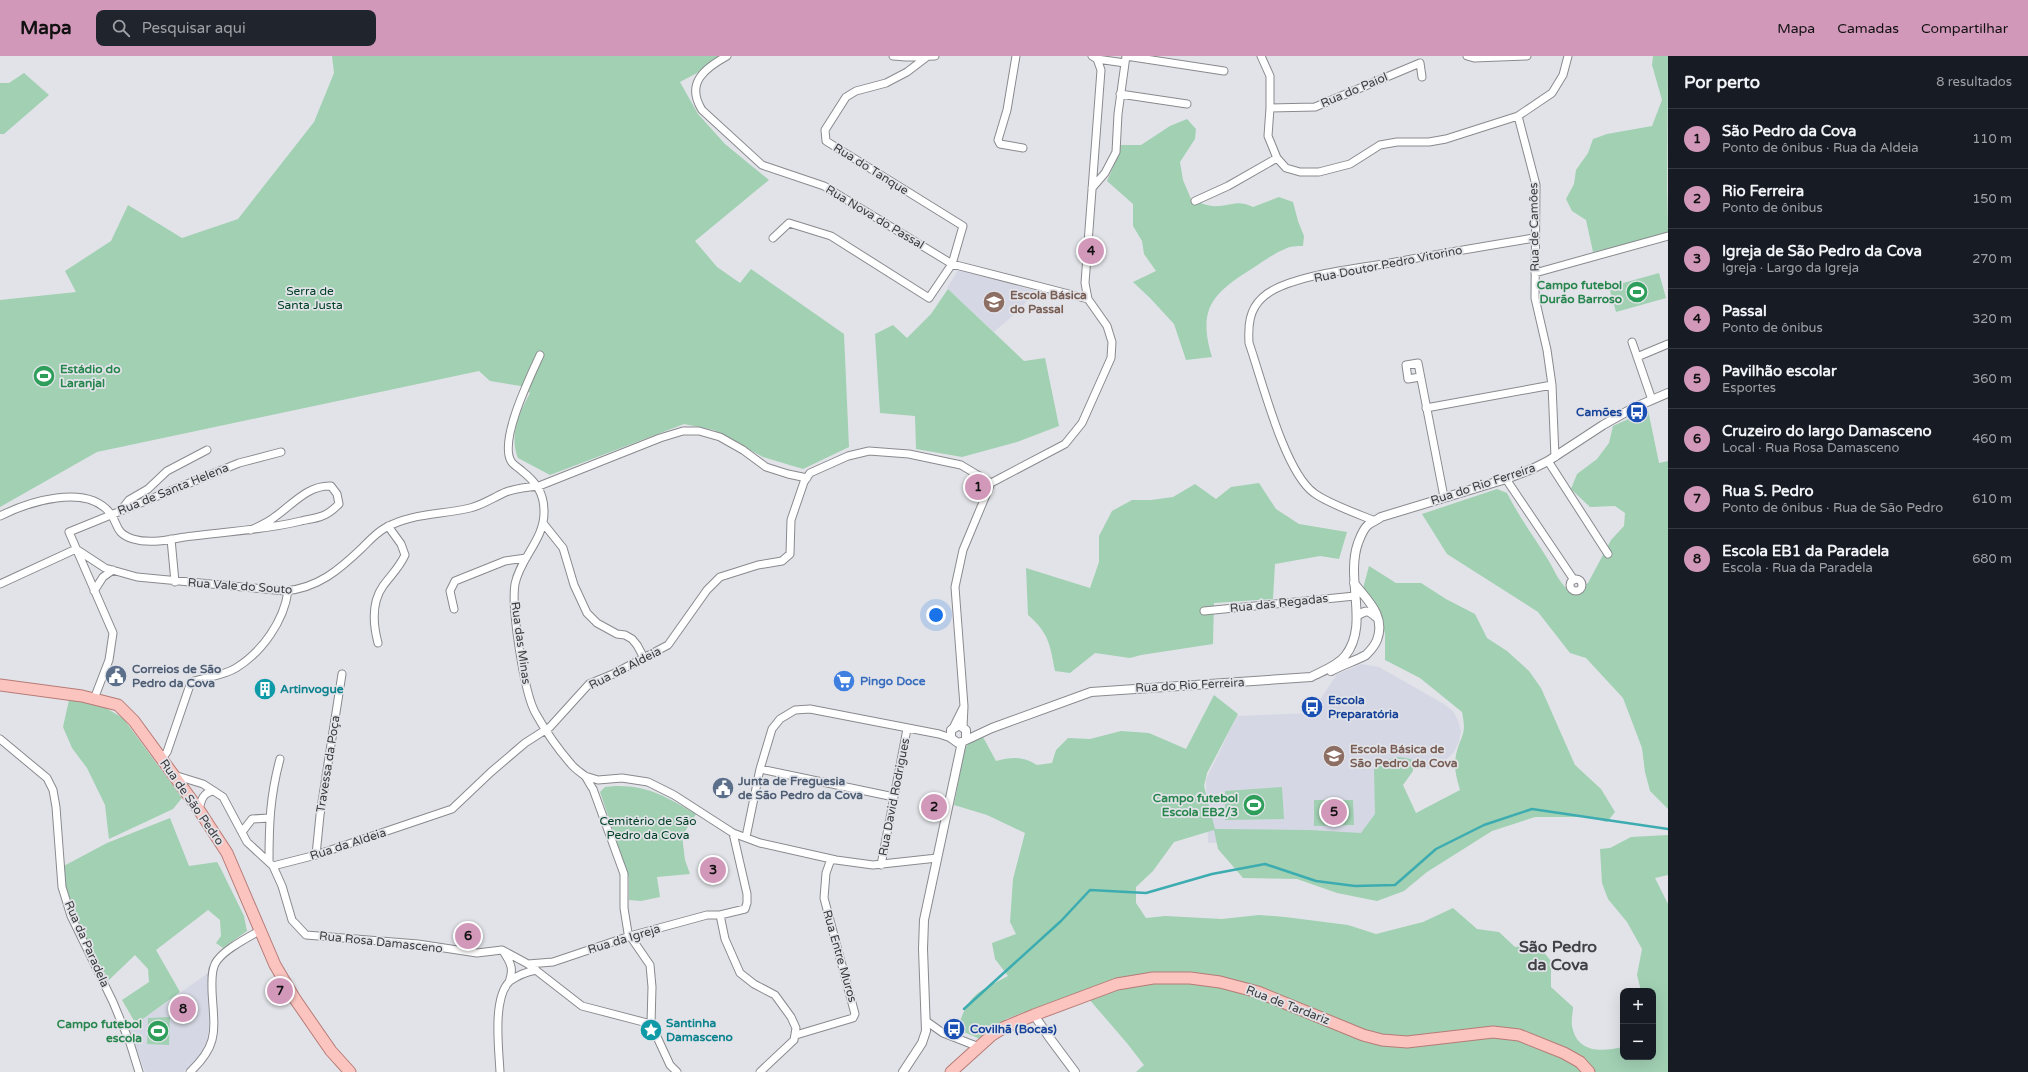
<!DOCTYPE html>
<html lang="pt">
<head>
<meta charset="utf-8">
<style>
	:root { --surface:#171b24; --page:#20242c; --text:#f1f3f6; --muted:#9ea1a6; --line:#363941; --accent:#d298ba }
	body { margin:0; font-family:"Varela Round",sans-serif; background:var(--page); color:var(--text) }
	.controls { position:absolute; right:12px; bottom:12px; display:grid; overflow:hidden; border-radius:8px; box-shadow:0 4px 16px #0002 }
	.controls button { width:36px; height:36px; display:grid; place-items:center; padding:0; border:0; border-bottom:1px solid var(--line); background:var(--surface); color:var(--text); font:20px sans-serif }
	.you { position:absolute; left:936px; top:559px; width:14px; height:14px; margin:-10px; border:3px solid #fff; border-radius:50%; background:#1a73e8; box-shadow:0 0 0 6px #1a73e833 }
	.badge { display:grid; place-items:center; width:26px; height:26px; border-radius:50%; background:var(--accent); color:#111; font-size:13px; font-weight:700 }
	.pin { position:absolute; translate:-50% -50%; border:2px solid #fff; box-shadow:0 1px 4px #0006 }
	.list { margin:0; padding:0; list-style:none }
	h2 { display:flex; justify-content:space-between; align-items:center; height:52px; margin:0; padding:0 16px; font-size:17px }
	h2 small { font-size:13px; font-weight:400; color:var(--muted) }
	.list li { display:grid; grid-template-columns:26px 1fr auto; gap:12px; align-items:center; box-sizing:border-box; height:60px; padding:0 16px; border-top:1px solid var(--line) }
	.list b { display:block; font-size:15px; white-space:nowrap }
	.list p { margin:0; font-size:13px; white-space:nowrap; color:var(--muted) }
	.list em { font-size:13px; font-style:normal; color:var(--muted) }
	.icon { flex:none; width:22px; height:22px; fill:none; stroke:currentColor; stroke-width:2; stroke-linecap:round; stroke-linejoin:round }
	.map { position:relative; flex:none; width:1668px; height:1016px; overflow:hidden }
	header { display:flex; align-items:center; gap:24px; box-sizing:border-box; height:56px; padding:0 20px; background:var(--accent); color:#111 }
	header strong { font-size:19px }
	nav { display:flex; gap:22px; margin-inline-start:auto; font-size:14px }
	.search { width:280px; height:36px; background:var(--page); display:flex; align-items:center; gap:10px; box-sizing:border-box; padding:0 14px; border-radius:8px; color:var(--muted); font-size:15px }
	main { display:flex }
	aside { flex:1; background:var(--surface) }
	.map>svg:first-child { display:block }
	.built { fill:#d5d8e4 }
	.green { fill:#a1d0b3 }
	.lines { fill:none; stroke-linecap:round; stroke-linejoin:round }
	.stream { stroke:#3dacb0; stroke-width:2.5 }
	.minor-casing { stroke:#898a8e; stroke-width:9 }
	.tertiary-casing { stroke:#898a8e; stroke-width:10 }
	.primary-casing { stroke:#b77b77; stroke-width:13 }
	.minor { stroke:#fff; stroke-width:7 }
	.tertiary { stroke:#fff; stroke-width:8 }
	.primary { stroke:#fbc4bf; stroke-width:11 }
	.labels { text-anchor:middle; stroke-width:3.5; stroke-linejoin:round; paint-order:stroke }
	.street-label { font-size:12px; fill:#3c3c3e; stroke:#e2e3e8 }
	.leisure-label { font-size:12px; font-weight:bold; fill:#27864d; stroke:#e2e3e8; text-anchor:end }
	.park-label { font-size:12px; fill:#014126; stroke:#e2e3e8 }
	.education-label { font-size:12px; font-weight:bold; fill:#785e54; stroke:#e2e3e8; text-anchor:start }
	.transit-label { font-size:12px; font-weight:bold; fill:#164399; stroke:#e2e3e8; text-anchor:start }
	.service-label { font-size:12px; font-weight:bold; fill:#4e5e75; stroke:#e2e3e8; text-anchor:start }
	.shop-label { font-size:12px; font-weight:bold; fill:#366cbe; stroke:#e2e3e8; text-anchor:start }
	.culture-label { font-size:12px; font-weight:bold; fill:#0d838f; stroke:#e2e3e8; text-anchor:start }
	.district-label { font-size:16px; font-weight:bold; fill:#414246; stroke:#e2e3e8 }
</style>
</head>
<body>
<header>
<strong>Mapa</strong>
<div class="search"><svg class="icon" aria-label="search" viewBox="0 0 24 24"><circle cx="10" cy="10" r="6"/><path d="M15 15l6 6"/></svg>Pesquisar aqui</div>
<nav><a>Mapa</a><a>Camadas</a><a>Compartilhar</a></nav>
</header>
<main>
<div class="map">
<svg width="1668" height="1016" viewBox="0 0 1668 1016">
	<rect width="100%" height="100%" fill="#e2e3e8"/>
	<path class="built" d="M958 214 1036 235 1017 256 994 276 947 232Z
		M1362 608 1379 611 1444 648 1453 655 1458 664 1461 675 1459 686 1454 696 1446 704 1427 714 1421 704H1406L1381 780 1208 787 1206 723 1237 660 1311 657 1337 618Z
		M208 917 209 971 207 985 201 1000 183 1016H145L129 973Z"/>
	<path class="green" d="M332 0H729L680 26 698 58 725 88 769 124 695 185 717 211 740 227 751 213 844 278 849 391 803 413 763 401 714 374 684 368 550 419 518 402C509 380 519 357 530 337L521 330 490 325 479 315 97 396 0 451V244L76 236 65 215 111 185 128 149 182 182 238 163 314 66 334 17Z
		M1653 0H1668L1667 131 1668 176 1641 185 1593 196 1586 164 1572 155 1566 143 1574 128 1576 114 1588 97 1593 83 1607 78 1652 70 1662 44 1652 9Z
		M24 17 49 39 4 78H0V27H9Z
		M1187 63 1196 73 1195 83 1180 106 1183 124 1191 143C1200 147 1209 151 1219 150 1234 149 1238 144 1253 151L1279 141 1293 146 1298 165 1304 180 1303 190C1297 190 1290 190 1285 193 1274 197 1263 206 1253 212 1213 237 1197 252 1212 301L1186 304 1174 268 1150 242 1133 226 1156 215 1144 198 1142 185 1133 170V148L1107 125 1114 109 1119 89H1141L1170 70Z
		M1659 217 1666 242 1616 256 1609 231Z
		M948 233 1024 305 1045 302 1059 370 1017 386 962 401 916 393 915 360 880 357 875 278 893 269 907 282 931 258Z
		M1648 354 1659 407 1668 405V753L1650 735 1645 716 1642 692 1623 642 1586 602 1570 597 1538 556 1447 498 1422 458 1497 433 1507 437C1519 461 1533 479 1547 502 1554 513 1560 530 1572 536L1588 527 1611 484 1624 470 1625 457 1615 450 1590 451 1571 433 1577 418 1597 403 1609 387 1613 370Z
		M1259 427 1276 453 1299 468 1347 476 1339 503 1320 500 1275 508 1273 543 1214 547 1213 588 1141 599 1130 602 1095 597 1070 617 1055 615C1050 589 1049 577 1028 559L1026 512 1090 532 1099 506V480L1112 455 1132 444H1151L1173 441 1195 428 1216 443 1231 431Z
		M1369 510 1396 527H1421L1446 543 1475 558 1487 582 1507 595 1529 615 1541 632 1575 709 1601 733 1615 756 1607 766 1587 761H1535L1492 775 1427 816 1404 835 1377 845 1337 837 1297 823 1243 822 1218 793 1214 774 1174 786 1153 815 1136 831V847L1146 862 1165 860 1222 863 1259 859 1285 861 1348 869 1376 878 1423 866 1453 852 1477 873 1499 876 1515 891 1537 888 1551 905V931L1573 951C1573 956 1571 964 1572 970 1577 997 1601 996 1623 991V1001H1653V935H1641L1637 919 1642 893 1627 866 1608 843 1602 827 1600 793 1610 792 1631 781 1668 779V819L1655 822 1668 848V1016H1136L1144 1009 1126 986 1082 935 1006 963 980 983 957 973C970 937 975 938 1008 920L995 903 992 887 1016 878 1010 866 1013 823 1025 777 987 759 954 749 965 692 970 686 983 681 996 705C1012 701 1022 700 1037 709L1052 707 1056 694 1068 682 1090 683 1121 675 1149 677 1186 693 1214 639 1238 658 1207 717 1204 730 1215 773 1309 774 1361 777 1375 758 1374 713C1389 702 1396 698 1413 704V715L1403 729 1416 757 1460 734C1457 723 1453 711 1456 699 1461 678 1467 680 1462 656L1420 622 1385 604V578L1381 562 1362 536Z
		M69 644 99 648 123 662 182 742 173 753 109 783 105 749 87 712 72 692 63 671Z
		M615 730C649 729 668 742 696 758L682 780 685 804 690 818 657 821 660 841 641 845 629 844V822L600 736 605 731Z
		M1282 731 1284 763 1225 764V735Z
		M1314 744H1353L1354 769 1314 770Z
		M170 762 189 810 217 806 220 811 244 860 247 875 223 892 216 887 221 880 220 864 208 854 156 894 180 936 136 968 122 944 149 926 148 913 135 899 109 924 71 860 60 812 107 787Z
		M170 961 169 989 147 988 148 962Z"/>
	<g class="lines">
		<path class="stream" d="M964 953 1061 865 1090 834 1146 837 1212 818 1265 808 1316 825 1355 830 1395 829 1436 793 1484 769 1532 753 1668 773"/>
		<g class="minor-casing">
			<path id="minor" d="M727 0C705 12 685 27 702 54L762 109 824 130 952 208 1088 243
				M893 0 906 1 935 0
				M1016 0 1007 54 998 84 1000 88 1023 92
				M1126 0 1224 15
				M1261 0 1270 20V52L1268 80 1277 102 1286 112 1300 116H1319L1350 108 1380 89 1397 86H1429L1446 83 1518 60 1552 37 1563 19 1568 0
				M1467 0 1474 2 1527 0
				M1097 3 1125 7
				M1120 38 1187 48
				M1270 52 1315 51 1420 7 1422 21
				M1518 60 1536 129 1535 242 1547 294 1552 329 1555 401
				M1092 132 1105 117 1116 96 1118 58 1126 0
				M1195 145 1228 130 1277 102
				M773 182 789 167 831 180 929 242 952 208 963 170 826 85 825 74 846 41 856 35 886 27 907 16 928 0
				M1535 217 1668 180
				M1632 286 1652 344
				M540 299C530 321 499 384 511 405 513 409 519 412 522 415 536 426 544 437 544 455 545 483 520 502 515 528 511 551 524 638 536 658 546 676 558 693 571 708 575 713 580 716 585 720 588 724 590 729 593 733L624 818V852L628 877 650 909 652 931 651 968 670 1009 677 1016
				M1637 301 1668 288
				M1420 321 1408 323 1406 309 1418 307 1444 441
				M1426 352 1552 329
				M1548 405 1608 498
				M1506 423 1574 524
				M991 427 1065 388 1082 367 1111 302 1112 286 1107 270 1088 243 1085 227 1101 14 1097 3 1092 0
				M122 453 129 444 148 433 167 415 207 394
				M0 460C28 446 86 427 110 457 119 468 114 477 133 483 153 489 173 482 193 480 230 475 265 474 301 465 308 463 315 463 322 460 329 458 334 453 339 448L337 438 331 430C308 429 293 448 276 460 269 466 260 470 251 474
				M1375 465C1358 458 1327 447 1314 437 1284 415 1262 324 1249 287 1248 270 1249 254 1262 242 1284 220 1359 212 1390 207 1438 198 1486 190 1534 182
				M543 467 563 492 574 529 587 557 597 567 617 578 625 579 632 583 637 589 644 602
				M171 483 175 526
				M76 493 105 512 137 521 285 535C318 532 339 514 362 492 369 485 376 477 385 472 411 457 441 459 470 452 483 449 494 441 506 436 517 432 527 431 539 430L660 382 683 375H699L720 381 743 394 766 411 788 418 807 422
				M1570 529a6 6 0 1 1 12 0a6 6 0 1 1-12 0Z
				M0 528 76 493
				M94 535 103 521 113 514
				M454 553 450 535 455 525 505 505 526 502
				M1204 555 1355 540
				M378 587C373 568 371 547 383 530 391 519 399 512 405 499L401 488 388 470
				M94 643 109 604 113 577 69 476 239 407 281 396
				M954 670 963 652
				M963 671 964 650 955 531 963 494 991 427
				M0 683 47 722 53 734 56 751 62 831 71 860 113 946 130 987 139 1016
				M162 703 167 696 191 626C206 621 223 620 236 612 262 596 284 565 288 535
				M760 713 894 741
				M174 719 203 728 223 741 247 786 273 810 282 830 292 864 306 879 418 888 477 897 502 894 528 908 582 950 651 968
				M585 720 598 724 622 722 648 726 674 739 733 777 760 787 836 804 873 809 937 802
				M199 754C201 744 203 736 214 735
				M242 776 252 763 269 762
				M746 781 760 713 772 673 780 663 795 654 810 653 939 678 951 682
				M316 799 320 759 342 618
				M269 806C269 768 270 740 280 703
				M881 809 907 673
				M273 810 316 799 452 753 491 716 525 687 550 671 589 628 613 618 668 589 707 534 720 521 758 509 782 505 790 498 791 464 804 426 810 417 848 400 869 395 909 398 961 409 991 427
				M720 859 725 883 740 917 754 928 775 939 791 961 796 972 794 984 760 1016
				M503 895C511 907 514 913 509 926
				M528 908 553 906 630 880 707 859H720L745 853 747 847V838L733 777
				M926 965 943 977 979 991
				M796 979 853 962 855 958 824 842 826 817 831 803
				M190 1016C220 988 214 973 212 935 212 925 211 916 215 908 221 895 247 882 259 875
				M500 1016C499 994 492 941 510 925 518 919 526 916 536 914"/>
		</g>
		<g class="tertiary-casing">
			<path id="tertiary" d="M1357 560C1366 554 1368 554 1376 561
				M1331 615C1342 609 1355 605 1366 599 1370 595 1375 589 1377 584 1386 560 1368 545 1354 527
				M966 683V674L959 669 951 674V682L958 687 962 686 992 672 1091 636 1311 621C1322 615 1337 610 1345 600 1370 569 1345 524 1358 487 1360 482 1363 473 1368 469 1372 466 1377 464 1381 461L1506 423 1532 413 1548 405 1603 369 1633 352 1668 337
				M1034 959 1049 981 1075 1016
				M903 1016 922 987 926 975 923 893 924 864 962 686"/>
		</g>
		<g class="primary-casing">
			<path id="primary" d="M0 629 82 640 118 649 134 665 199 754 227 797 275 909 295 943 331 995 350 1016
				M951 1016 992 979 1005 971 1034 959 1117 928 1153 922H1190L1220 926 1258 936 1363 979 1382 984 1407 986 1493 976 1519 979 1564 997 1580 1006 1589 1016"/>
		</g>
		<use href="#minor" class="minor"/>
		<use href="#tertiary" class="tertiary"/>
		<use href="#primary" class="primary"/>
	</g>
	<defs>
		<g id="stadium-disc" transform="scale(1.15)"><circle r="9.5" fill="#2e9e5b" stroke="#e2e3e8"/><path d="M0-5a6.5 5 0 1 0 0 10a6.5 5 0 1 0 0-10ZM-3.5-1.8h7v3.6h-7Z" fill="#fff"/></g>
		<g id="school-disc" transform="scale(1.15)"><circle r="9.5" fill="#8d6e63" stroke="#e2e3e8"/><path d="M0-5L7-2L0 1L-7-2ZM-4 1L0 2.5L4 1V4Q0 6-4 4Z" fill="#fff"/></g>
		<g id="bus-disc" transform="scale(1.15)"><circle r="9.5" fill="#1a4fb4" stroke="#e2e3e8"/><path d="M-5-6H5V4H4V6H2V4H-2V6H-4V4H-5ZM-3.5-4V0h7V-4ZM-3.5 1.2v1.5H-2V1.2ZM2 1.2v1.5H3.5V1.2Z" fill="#fff"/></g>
		<g id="civic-disc" transform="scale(1.15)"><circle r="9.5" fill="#5c6f8a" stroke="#e2e3e8"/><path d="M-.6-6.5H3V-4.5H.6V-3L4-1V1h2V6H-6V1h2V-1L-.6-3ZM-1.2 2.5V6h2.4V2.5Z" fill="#fff"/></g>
		<g id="supermarket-disc" transform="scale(1.15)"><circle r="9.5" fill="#3f7fe0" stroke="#e2e3e8"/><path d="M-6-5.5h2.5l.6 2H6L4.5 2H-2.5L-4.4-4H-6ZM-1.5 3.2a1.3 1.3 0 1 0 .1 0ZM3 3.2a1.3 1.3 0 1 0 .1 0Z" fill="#fff"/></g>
		<g id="building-disc" transform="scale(1.15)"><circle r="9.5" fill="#0f9aa8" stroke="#e2e3e8"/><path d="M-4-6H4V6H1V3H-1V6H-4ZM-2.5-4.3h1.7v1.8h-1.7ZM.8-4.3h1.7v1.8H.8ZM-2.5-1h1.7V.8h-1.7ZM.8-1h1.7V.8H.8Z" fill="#fff"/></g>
		<g id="sight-disc" transform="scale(1.15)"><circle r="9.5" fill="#0f9aa8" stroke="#e2e3e8"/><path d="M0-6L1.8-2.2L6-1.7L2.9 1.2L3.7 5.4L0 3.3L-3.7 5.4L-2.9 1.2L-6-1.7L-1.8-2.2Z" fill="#fff"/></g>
	</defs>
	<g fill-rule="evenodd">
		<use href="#stadium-disc" x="1637" y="236"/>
		<use href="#school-disc" x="994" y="246"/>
		<use href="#stadium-disc" x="44" y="320"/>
		<use href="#bus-disc" x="1637" y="356"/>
		<use href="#civic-disc" x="116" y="620"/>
		<use href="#supermarket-disc" x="844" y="625"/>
		<use href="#building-disc" x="265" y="633"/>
		<use href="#bus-disc" x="1312" y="651"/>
		<use href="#school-disc" x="1334" y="700"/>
		<use href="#civic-disc" x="723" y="732"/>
		<use href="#stadium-disc" x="1254" y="749"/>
		<use href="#bus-disc" x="954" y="973"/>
		<use href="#sight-disc" x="651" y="974"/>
		<use href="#stadium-disc" x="158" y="975"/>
	</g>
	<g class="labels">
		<g class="street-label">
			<text transform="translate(1354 34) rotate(-23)" y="4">Rua do Paiol</text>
			<text transform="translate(871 113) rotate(32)" y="4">Rua do Tanque</text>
			<text transform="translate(875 161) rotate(31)" y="4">Rua Nova do Passal</text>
			<text transform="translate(1534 171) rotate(-91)" y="4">Rua de Camões</text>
			<text transform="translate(1388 208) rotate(-11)" y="4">Rua Doutor Pedro Vitorino</text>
			<text transform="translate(1483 428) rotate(-18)" y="4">Rua do Rio Ferreira</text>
			<text transform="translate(173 433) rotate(-22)" y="4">Rua de Santa Helena</text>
			<text transform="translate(240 530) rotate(4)" y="4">Rua Vale do Souto</text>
			<text transform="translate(1279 547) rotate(-6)" y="4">Rua das Regadas</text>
			<text transform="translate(521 587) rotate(82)" y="4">Rua das Minas</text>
			<text transform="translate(625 612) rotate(-27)" y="4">Rua da Aldeia</text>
			<text transform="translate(1190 629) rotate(-3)" y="4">Rua do Rio Ferreira</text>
			<text transform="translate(328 708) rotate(-81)" y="4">Travessa da Poça</text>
			<text transform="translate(894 741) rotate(-79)" y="4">Rua David Rodrigues</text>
			<text transform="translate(192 746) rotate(55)" y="4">Rua de São Pedro</text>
			<text transform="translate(348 788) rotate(-18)" y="4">Rua da Aldeia</text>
			<text transform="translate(624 883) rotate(-17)" y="4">Rua da Igreja</text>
			<text transform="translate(381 886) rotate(6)" y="4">Rua Rosa Damasceno</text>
			<text transform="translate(87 888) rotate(66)" y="4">Rua da Paradela</text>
			<text transform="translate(840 900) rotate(74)" y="4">Rua Entre Muros</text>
			<text transform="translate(1288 949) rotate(21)" y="4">Rua de Tardariz</text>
		</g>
		<g class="leisure-label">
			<text x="1622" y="233">Campo futebol<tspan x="1622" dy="14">Durão Barroso</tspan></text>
			<text x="60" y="317" text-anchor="start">Estádio do<tspan x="60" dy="14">Laranjal</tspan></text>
			<text x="1238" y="746">Campo futebol<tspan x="1238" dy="14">Escola EB2/3</tspan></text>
			<text x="142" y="972">Campo futebol<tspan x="142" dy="14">escola</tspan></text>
		</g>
		<g class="park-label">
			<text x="310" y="239">Serra de<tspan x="310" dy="14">Santa Justa</tspan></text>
			<text x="648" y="769">Cemitério de São<tspan x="648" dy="14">Pedro da Cova</tspan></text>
		</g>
		<g class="education-label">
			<text x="1010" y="243">Escola Básica<tspan x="1010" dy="14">do Passal</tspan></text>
			<text x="1350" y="697">Escola Básica de<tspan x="1350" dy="14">São Pedro da Cova</tspan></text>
		</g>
		<g class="transit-label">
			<text x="1622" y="360" text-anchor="end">Camões</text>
			<text x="1328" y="648">Escola<tspan x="1328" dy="14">Preparatória</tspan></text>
			<text x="970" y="977">Covilhã (Bocas)</text>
		</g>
		<g class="service-label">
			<text x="132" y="617">Correios de São<tspan x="132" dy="14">Pedro da Cova</tspan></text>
			<text x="738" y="729">Junta de Freguesia<tspan x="738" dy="14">de São Pedro da Cova</tspan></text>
		</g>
		<g class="shop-label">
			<text x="860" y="629">Pingo Doce</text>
		</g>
		<g class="culture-label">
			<text x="280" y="637">Artinvogue</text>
			<text x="666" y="971">Santinha<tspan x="666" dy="14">Damasceno</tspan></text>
		</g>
		<g class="district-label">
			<text x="1558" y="896">São Pedro<tspan x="1558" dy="18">da Cova</tspan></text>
		</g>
	</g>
</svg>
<div class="controls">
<button>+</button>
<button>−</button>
</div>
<div class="you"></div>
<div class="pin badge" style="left:978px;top:431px">1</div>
<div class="pin badge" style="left:934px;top:751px">2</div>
<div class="pin badge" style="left:713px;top:814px">3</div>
<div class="pin badge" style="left:1091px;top:195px">4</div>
<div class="pin badge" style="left:1334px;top:756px">5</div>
<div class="pin badge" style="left:468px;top:880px">6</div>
<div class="pin badge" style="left:280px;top:935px">7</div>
<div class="pin badge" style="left:183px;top:953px">8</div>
</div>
<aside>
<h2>Por perto<small>8 resultados</small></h2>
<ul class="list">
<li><span class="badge">1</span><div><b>São Pedro da Cova</b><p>Ponto de ônibus · Rua da Aldeia</p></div><em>110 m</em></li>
<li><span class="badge">2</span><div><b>Rio Ferreira</b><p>Ponto de ônibus</p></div><em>150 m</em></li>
<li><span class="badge">3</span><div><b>Igreja de São Pedro da Cova</b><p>Igreja · Largo da Igreja</p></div><em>270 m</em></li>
<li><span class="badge">4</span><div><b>Passal</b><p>Ponto de ônibus</p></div><em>320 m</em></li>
<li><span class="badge">5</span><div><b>Pavilhão escolar</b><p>Esportes</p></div><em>360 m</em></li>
<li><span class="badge">6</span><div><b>Cruzeiro do largo Damasceno</b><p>Local · Rua Rosa Damasceno</p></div><em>460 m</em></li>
<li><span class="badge">7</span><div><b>Rua S. Pedro</b><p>Ponto de ônibus · Rua de São Pedro</p></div><em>610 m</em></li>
<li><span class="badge">8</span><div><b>Escola EB1 da Paradela</b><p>Escola · Rua da Paradela</p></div><em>680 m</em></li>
</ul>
</aside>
</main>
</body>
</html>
